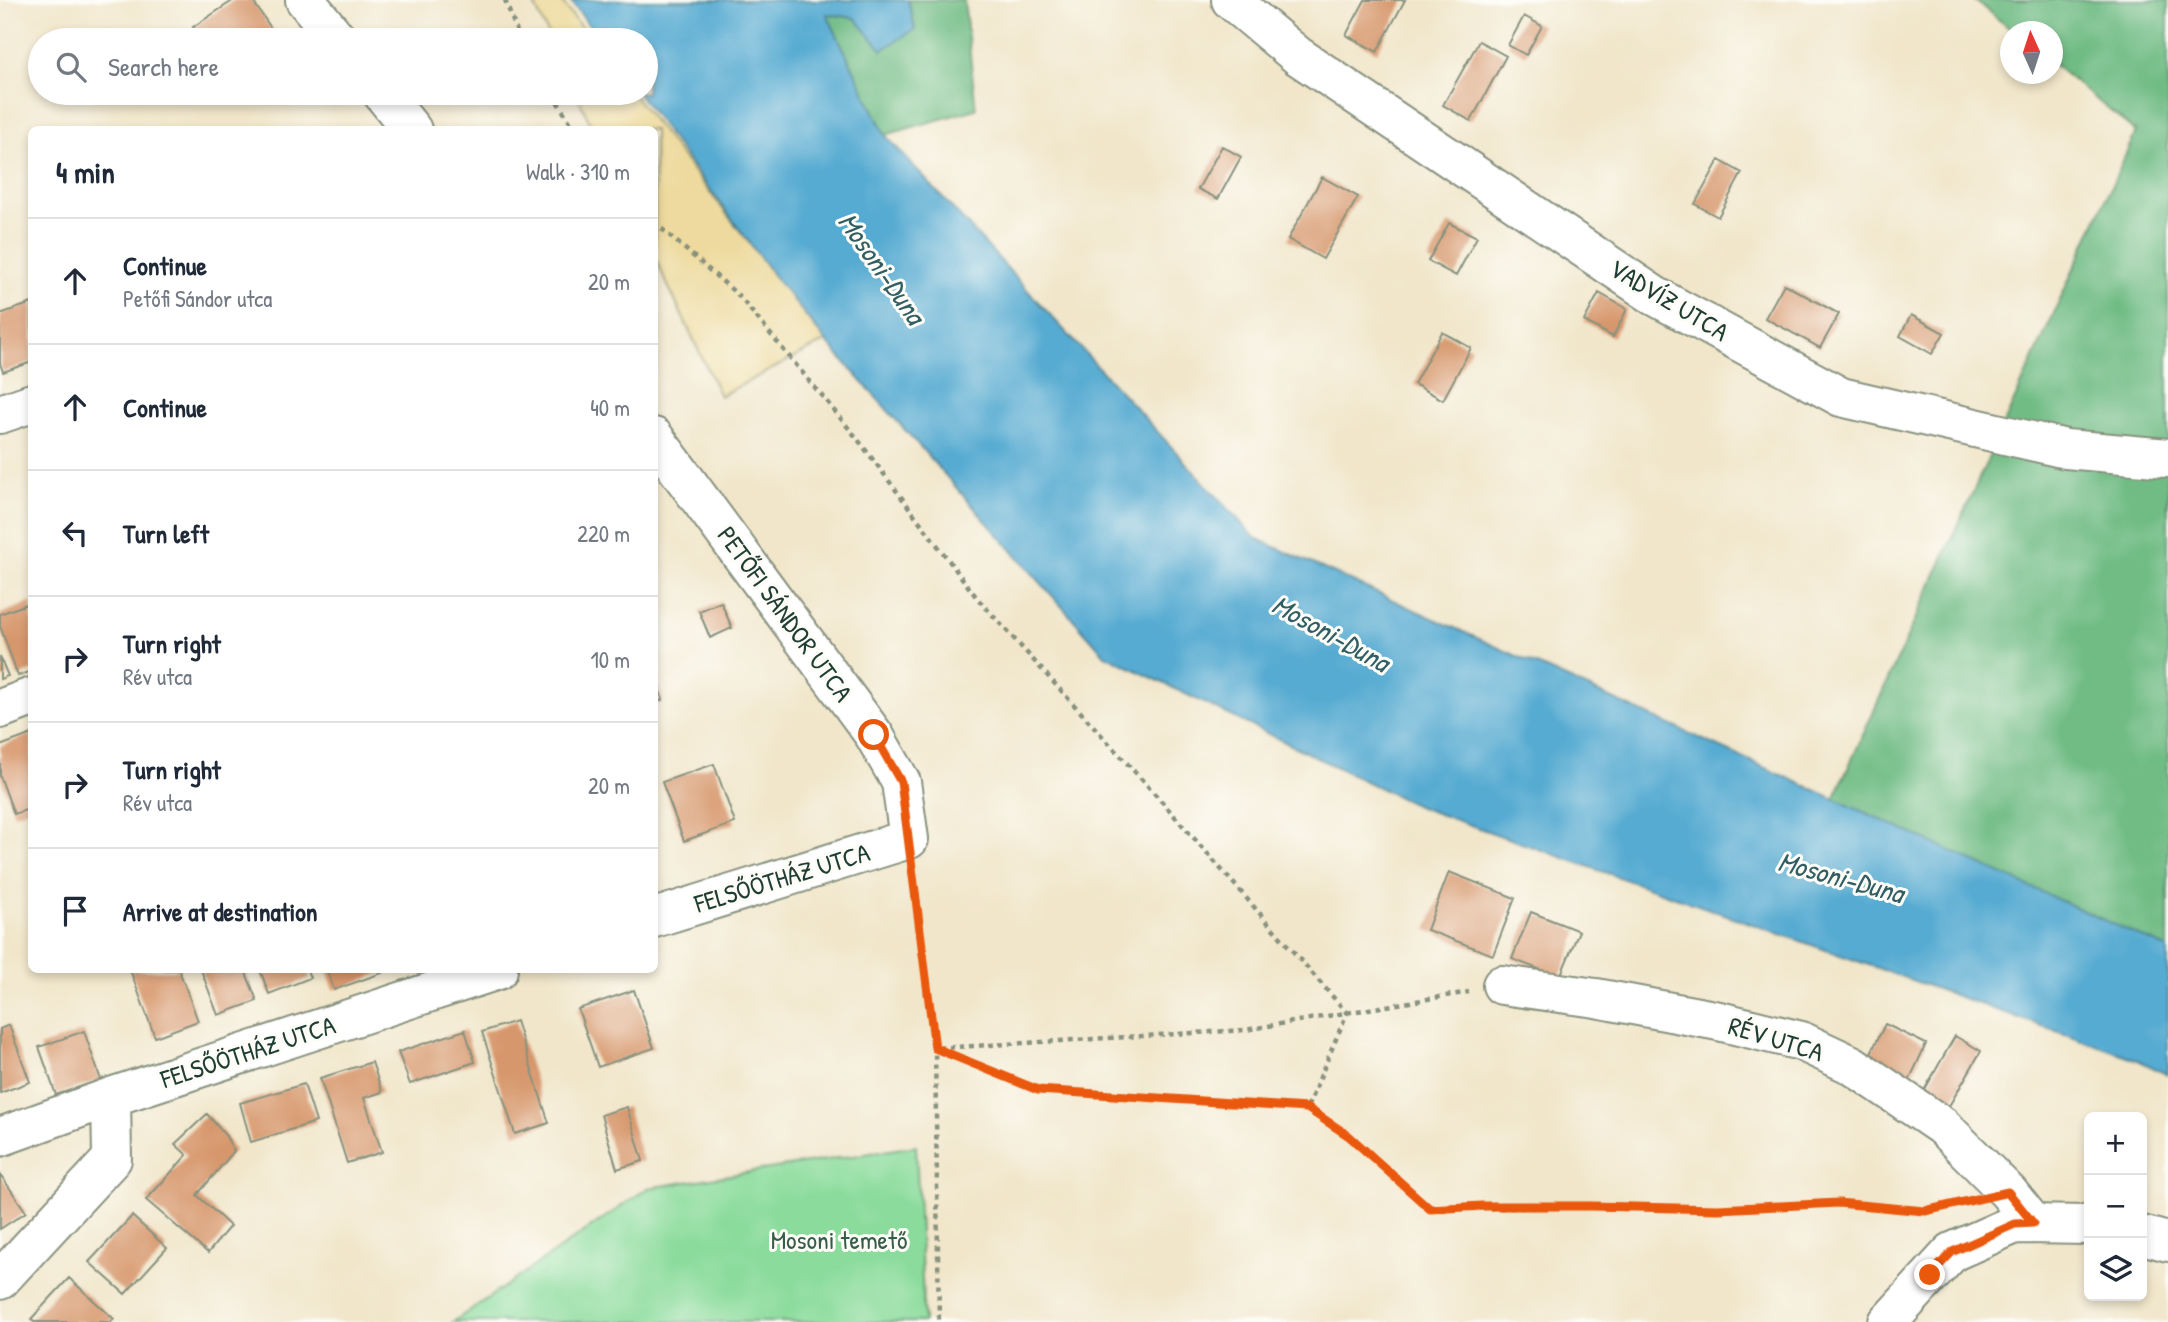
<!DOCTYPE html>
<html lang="en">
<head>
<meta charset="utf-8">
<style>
	:root { --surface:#fff; --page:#f2f2f3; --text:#1f2937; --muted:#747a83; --line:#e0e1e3 }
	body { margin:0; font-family:"Patrick Hand",sans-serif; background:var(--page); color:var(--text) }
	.controls { position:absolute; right:21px; bottom:21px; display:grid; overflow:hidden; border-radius:10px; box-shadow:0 4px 10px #0003 }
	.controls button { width:63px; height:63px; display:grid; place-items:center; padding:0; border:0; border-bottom:2px solid var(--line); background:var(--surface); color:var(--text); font:35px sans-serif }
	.compass { position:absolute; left:2000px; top:21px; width:63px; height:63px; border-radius:50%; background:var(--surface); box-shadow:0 4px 10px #0003; rotate:357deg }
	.stop { position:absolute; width:21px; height:21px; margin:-16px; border:5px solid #ea580c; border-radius:50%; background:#fff }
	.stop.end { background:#ea580c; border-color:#fff; box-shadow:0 2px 7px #0008 }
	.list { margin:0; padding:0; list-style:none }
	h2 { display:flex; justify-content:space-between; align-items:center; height:91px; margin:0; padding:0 28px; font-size:30px }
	h2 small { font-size:23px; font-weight:400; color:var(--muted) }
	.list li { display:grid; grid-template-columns:46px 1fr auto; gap:21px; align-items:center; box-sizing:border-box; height:126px; padding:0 28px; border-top:2px solid var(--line) }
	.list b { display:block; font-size:26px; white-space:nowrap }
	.list p { margin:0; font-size:23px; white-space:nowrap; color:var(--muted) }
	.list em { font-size:23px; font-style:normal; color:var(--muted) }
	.icon { flex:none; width:38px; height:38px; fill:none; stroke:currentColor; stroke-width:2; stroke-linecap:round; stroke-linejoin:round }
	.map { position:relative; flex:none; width:2168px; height:1322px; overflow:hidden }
	.search { position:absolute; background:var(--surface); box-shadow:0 4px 10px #0003; left:28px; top:28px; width:630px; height:77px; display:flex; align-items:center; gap:18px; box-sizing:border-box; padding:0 24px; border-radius:38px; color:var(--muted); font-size:26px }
	.panel { position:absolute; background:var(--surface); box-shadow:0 4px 10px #0003; left:28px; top:126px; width:630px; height:847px; border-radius:10px }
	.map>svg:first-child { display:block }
	.green { fill:#8bdc9c; stroke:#558c68; stroke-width:2 }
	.forest { fill:#70bc84; stroke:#487c5c; stroke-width:2 }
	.sand { fill:#eeda9e; stroke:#868c69; stroke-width:2 }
	.water { fill:#57abd2; stroke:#3b7483; stroke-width:2 }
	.building { fill:#d7976c }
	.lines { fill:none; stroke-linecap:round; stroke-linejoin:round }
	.minor-casing { stroke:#88927f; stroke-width:42 }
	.major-casing { stroke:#88927f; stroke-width:42 }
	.path { stroke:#88927f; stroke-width:4.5; stroke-dasharray:5 5; stroke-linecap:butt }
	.minor { stroke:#fff; stroke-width:38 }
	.major { stroke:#fff; stroke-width:38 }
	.route { stroke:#ea580c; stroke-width:9 }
	.labels { text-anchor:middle; stroke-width:6; stroke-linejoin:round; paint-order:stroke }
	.street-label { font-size:26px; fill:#1f3d34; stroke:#fdfcf7 }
	.park-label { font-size:26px; fill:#355d49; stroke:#fdfcf7 }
	.water-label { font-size:28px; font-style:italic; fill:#305e63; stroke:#fdfcf7 }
</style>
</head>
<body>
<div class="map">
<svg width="2168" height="1322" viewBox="0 0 2168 1322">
	<rect width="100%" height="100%" fill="#fdfcf7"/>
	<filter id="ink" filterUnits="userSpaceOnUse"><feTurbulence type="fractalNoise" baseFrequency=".0143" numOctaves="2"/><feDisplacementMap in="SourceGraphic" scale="14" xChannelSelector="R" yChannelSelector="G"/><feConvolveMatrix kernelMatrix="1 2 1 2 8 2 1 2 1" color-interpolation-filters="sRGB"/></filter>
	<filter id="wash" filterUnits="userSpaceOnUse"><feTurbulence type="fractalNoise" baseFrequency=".00686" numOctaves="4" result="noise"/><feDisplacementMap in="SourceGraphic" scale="28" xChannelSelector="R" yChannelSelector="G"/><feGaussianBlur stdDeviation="1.57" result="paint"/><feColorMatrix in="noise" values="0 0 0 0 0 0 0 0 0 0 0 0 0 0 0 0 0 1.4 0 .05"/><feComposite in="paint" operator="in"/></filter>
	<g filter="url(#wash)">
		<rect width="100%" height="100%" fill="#f1e6ca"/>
		<path class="green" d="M916 1146 924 1322H453L648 1188Z"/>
		<path class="forest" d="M908 0H964L976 109 885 135 826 13 914 29Z
			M1974 0H2168V949L1834 799 2136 132 2053 64 2052 32 2013 31Z"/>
		<path class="sand" d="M532 0H560L591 40H551Z
			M576 93H632L826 341 720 396 655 258 654 130 593 129Z"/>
		<path class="water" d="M570 0H908L915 29 882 50 855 18 827 14 885 135 1255 538 2168 949V1075L2136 1059 1419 807 1105 655 826 341 777 280 638 93H646V40H600Z"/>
		<g id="blocks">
			<path class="building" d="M234 0H252L279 40H201L193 27Z
				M1365 0H1405L1377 52 1346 35Z
				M1524 16 1542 26 1526 55 1508 45Z
				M1479 41 1506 56 1471 121 1443 105Z
				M1222 146 1241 157 1218 199 1198 189Z
				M1719 160 1742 173 1718 217 1695 204Z
				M1322 177 1358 197 1323 259 1288 239Z
				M1449 223 1477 237 1456 276 1428 261Z
				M1784 284 1839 314 1820 348 1765 318Z
				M1599 293 1627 309 1613 337 1584 321Z
				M32 303V362L3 372 0 363V314Z
				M1911 315 1944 333 1932 354 1900 336Z
				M1442 332 1471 348 1443 400 1414 384Z
				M32 602V671L18 676 0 626V614Z
				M721 602 732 628 710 638 699 611Z
				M0 657 8 676 0 679Z
				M654 677 663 700 654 703Z
				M32 734V808L14 814 0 776V746Z
				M714 764 735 823 684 841 662 782Z
				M1449 872 1515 898 1493 955 1427 930Z
				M1531 912 1579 931 1560 977 1512 959Z
				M130 970H179L198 1021 155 1037Z
				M201 970H245L257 1001 218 1015Z
				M260 970H307L310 978 269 994Z
				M327 970H381L382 973 334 990Z
				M634 990 654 1048 598 1067 578 1009Z
				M516 1021 549 1123 515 1134 482 1032Z
				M1885 1024 1926 1044 1908 1083 1866 1063Z
				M9 1025 30 1082 0 1093V1029Z
				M465 1030 475 1062 410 1084 398 1052Z
				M84 1031 101 1080 56 1095 39 1047Z
				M1955 1036 1981 1051 1946 1111 1921 1096Z
				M372 1062 382 1092 364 1098 382 1152 347 1163 320 1078Z
				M304 1084 316 1122 251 1142 240 1103Z
				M627 1107 643 1161 617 1169 601 1115Z
				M207 1114 226 1136 234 1151 197 1195 230 1226 208 1253 146 1200 187 1155 175 1144Z
				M0 1174 26 1212 0 1229Z
				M132 1216 167 1248 125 1294 89 1262Z
				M69 1278 114 1319 111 1322H34L31 1319Z"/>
		</g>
	</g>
	<g filter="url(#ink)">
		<use href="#blocks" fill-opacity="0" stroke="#88927f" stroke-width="2"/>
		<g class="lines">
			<g class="minor-casing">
				<path id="minor" d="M305 0 338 40
					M1231 0 1298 56 1655 296 1841 397 2066 449 2168 458
					M382 93 412 130
					M0 414 32 403
					M654 437 874 735 901 782 909 839 654 918
					M0 709 32 697
					M1502 985 1596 998 1719 1021 1801 1041 1852 1065 1942 1126 2008 1192 2033 1223
					M0 1137 111 1097 498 970
					M0 1280 112 1159 111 1097"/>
			</g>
			<g class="major-casing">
				<path id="major" d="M2142 1235 2168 1242
					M1888 1322 1952 1252 2015 1224 2089 1225"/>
			</g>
			<path class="path" d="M505 0 520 40
				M552 93 575 130
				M654 222 738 295 856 437 977 598 1164 804 1347 1013 1307 1108
				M913 876 935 1048 939 1322
				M935 1048 1039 1090 1307 1108 1348 1136 1430 1209 1591 1206 1718 1209 1838 1203 1925 1211 1965 1202
				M939 1048 1245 1030 1469 992"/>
			<use href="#minor" class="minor"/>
			<use href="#major" class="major"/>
		</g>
	</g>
	<g class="lines" filter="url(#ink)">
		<path class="route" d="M874 735 901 782 935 1048 1038 1090 1307 1108 1349 1136 1430 1209 1482 1206H1591L1718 1209 1838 1203 1925 1211 2008 1192 2033 1223 2015 1224 1952 1252 1930 1275"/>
	</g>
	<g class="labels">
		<g class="street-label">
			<text transform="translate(1669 300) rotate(31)" y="9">VADVÍZ UTCA</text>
			<text transform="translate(785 614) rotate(54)" y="9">PETŐFI SÁNDOR UTCA</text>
			<text transform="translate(782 878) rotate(-17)" y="9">FELSŐÖTHÁZ UTCA</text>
			<text transform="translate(1776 1039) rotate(17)" y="9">RÉV UTCA</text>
			<text transform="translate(248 1052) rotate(-18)" y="9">FELSŐÖTHÁZ UTCA</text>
		</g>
		<g class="park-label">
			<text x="839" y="1249">Mosoni temető</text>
		</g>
		<g class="water-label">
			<text transform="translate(882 268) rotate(55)" y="10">Mosoni-Duna</text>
			<text transform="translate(1331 633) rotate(29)" y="10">Mosoni-Duna</text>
			<text transform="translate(1841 877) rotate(15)" y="10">Mosoni-Duna</text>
		</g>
	</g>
</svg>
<div class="controls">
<button>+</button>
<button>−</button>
<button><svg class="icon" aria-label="layers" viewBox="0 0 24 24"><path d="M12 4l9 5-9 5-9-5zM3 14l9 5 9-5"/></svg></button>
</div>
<svg class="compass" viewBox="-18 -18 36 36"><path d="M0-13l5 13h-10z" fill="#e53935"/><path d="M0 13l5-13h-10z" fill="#747a83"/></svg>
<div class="stop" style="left:874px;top:735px"></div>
<div class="stop end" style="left:1930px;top:1275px"></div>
<div class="search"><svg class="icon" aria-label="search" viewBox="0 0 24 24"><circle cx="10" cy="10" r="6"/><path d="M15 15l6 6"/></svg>Search here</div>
<section class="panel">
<h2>4 min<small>Walk · 310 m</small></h2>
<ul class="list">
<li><svg class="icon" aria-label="ahead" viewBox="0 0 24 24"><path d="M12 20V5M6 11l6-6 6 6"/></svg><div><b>Continue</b><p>Petőfi Sándor utca</p></div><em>20 m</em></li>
<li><svg class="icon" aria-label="ahead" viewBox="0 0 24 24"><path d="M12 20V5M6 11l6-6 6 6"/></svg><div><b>Continue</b></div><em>40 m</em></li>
<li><svg class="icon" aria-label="left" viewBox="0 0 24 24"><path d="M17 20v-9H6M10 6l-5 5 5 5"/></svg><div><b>Turn left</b></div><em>220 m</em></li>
<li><svg class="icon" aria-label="right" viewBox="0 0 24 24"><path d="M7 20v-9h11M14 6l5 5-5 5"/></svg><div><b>Turn right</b><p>Rév utca</p></div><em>10 m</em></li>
<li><svg class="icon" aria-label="right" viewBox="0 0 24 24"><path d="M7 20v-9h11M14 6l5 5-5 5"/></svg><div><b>Turn right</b><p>Rév utca</p></div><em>20 m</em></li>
<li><svg class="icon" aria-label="arrive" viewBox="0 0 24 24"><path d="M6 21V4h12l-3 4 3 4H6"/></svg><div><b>Arrive at destination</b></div></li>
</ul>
</section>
</div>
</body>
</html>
